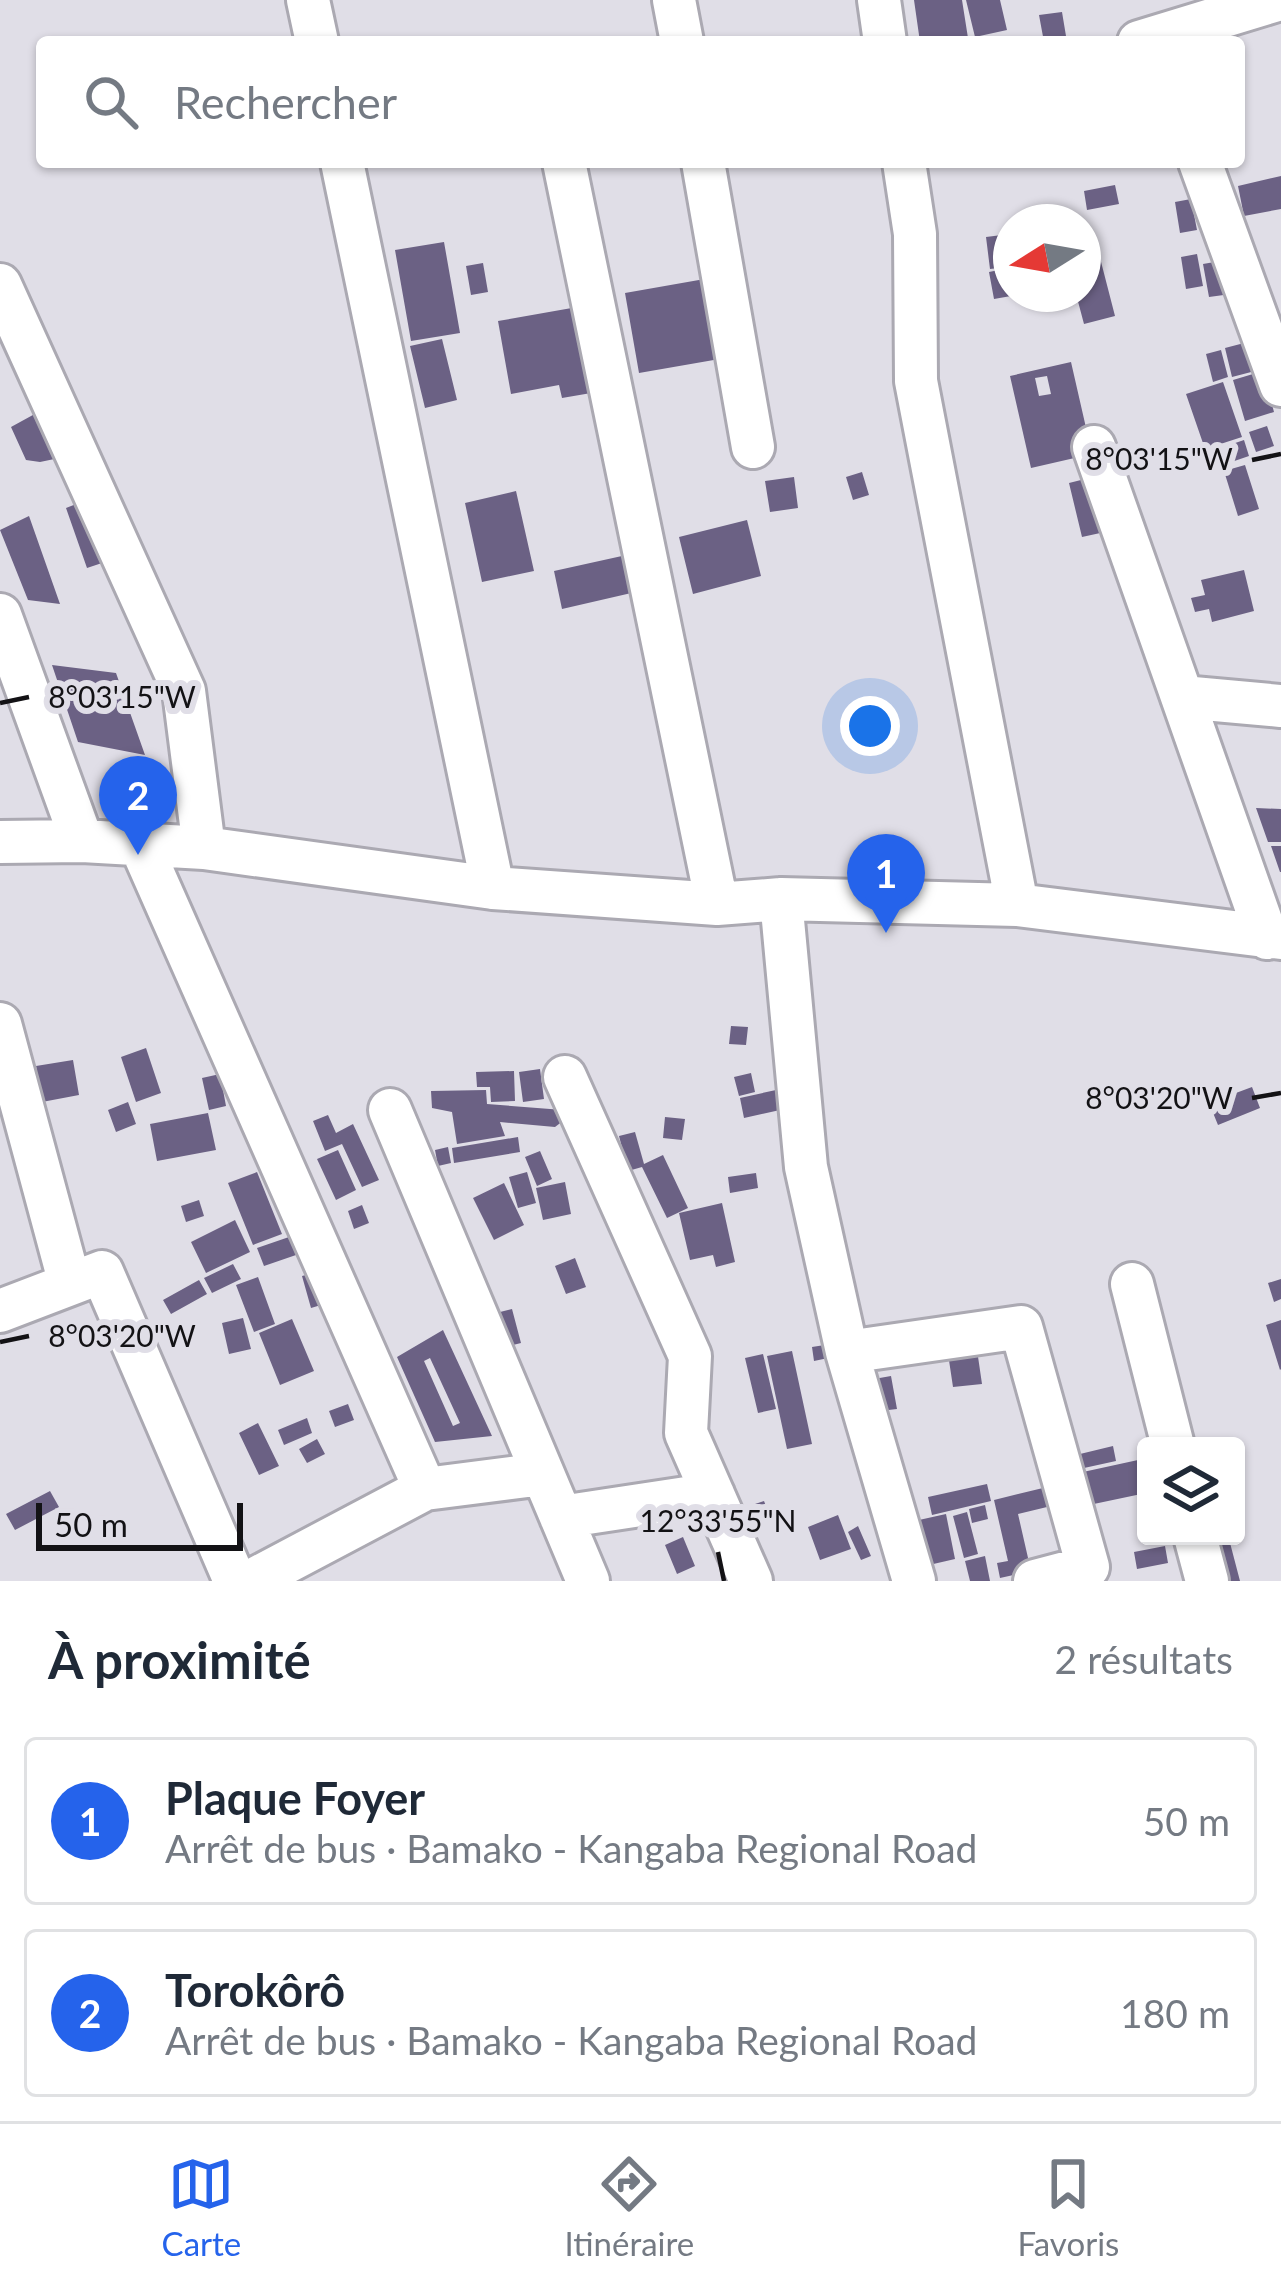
<!DOCTYPE html>
<html lang="fr">
<head>
<meta charset="utf-8">
<style>
	:root { --surface:#fff; --page:#f6f6f7; --text:#1f2937; --muted:#747a83; --line:#e0e1e3; --accent:#2563eb }
	body { margin:0; font-family:Lato,sans-serif; background:var(--page); color:var(--text) }
	.controls { position:absolute; right:36px; bottom:36px; display:grid; overflow:hidden; border-radius:12px; box-shadow:0 3px 9px #0004 }
	.controls button { width:108px; height:108px; display:grid; place-items:center; padding:0; border:0; border-bottom:3px solid var(--line); background:var(--surface); color:var(--text); font:60px sans-serif }
	.compass { position:absolute; left:993px; top:204px; width:108px; height:108px; border-radius:50%; background:var(--surface); box-shadow:0 3px 9px #0004; rotate:259deg }
	.scale { position:absolute; left:36px; bottom:30px; width:207px; box-sizing:border-box; padding-left:12px; border:6px solid #131215; border-top:0; font-size:33px; line-height:42px; white-space:nowrap; color:#131215; -webkit-text-stroke:9px #e0dee7; paint-order:stroke }
	.you { position:absolute; left:870px; top:726px; width:42px; height:42px; margin:-30px; border:9px solid #fff; border-radius:50%; background:#1a73e8; box-shadow:0 0 0 18px #1a73e833 }
	.badge { display:grid; place-items:center; width:78px; height:78px; border-radius:50%; background:var(--accent); color:#fff; font-size:39px; font-weight:700 }
	.pin { position:absolute; translate:-50% -99px; filter:drop-shadow(0 3px 6px #0008) }
	.pin::after { content:''; position:absolute; top:63px; width:42px; height:36px; background:inherit; clip-path:polygon(0 0,100% 0,50% 100%) }
	.list { margin:0; padding:0; list-style:none }
	h2 { display:flex; justify-content:space-between; align-items:center; height:156px; margin:0; padding:0 48px; font-size:51px }
	h2 small { font-size:39px; font-weight:400; color:var(--muted) }
	.list li { display:grid; grid-template-columns:78px 1fr auto; gap:36px; align-items:center; box-sizing:border-box; height:168px; margin:0 24px 24px; padding:0 24px; border:3px solid var(--line); border-radius:12px }
	.list b { display:block; font-size:45px; white-space:nowrap }
	.list p { margin:0; font-size:39px; white-space:nowrap; color:var(--muted) }
	.list em { font-size:39px; font-style:normal; color:var(--muted) }
	.icon { flex:none; width:66px; height:66px; fill:none; stroke:currentColor; stroke-width:2; stroke-linecap:round; stroke-linejoin:round }
	.map { position:relative; flex:none; width:1281px; height:1581px; overflow:hidden }
	.search { position:absolute; background:var(--surface); box-shadow:0 3px 9px #0004; left:36px; right:36px; top:36px; height:132px; display:flex; align-items:center; gap:30px; box-sizing:border-box; padding:0 42px; border-radius:12px; color:var(--muted); font-size:45px }
	.sheet { height:540px; background:var(--surface) }
	nav { display:flex; justify-content:space-around; align-items:center; box-sizing:border-box; height:168px; border-top:3px solid var(--line); background:var(--surface); font-size:33px; color:var(--muted) }
	nav a { display:grid; justify-items:center; gap:6px }
	nav .on { color:var(--accent) }
	.map>svg:first-child { display:block }
	.building { fill:#6b6184; fill-rule:evenodd }
	.lines { fill:none; stroke-linecap:round; stroke-linejoin:round }
	.minor-casing { stroke:#aba9b2; stroke-width:48 }
	.minor { stroke:#fff; stroke-width:42 }
	.ticks { fill:none; stroke:#131215; stroke-width:4.5 }
	.ticks-label { font-size:30px; text-anchor:middle; fill:#131215; stroke:#e0dee7; stroke-width:12; stroke-linejoin:round; paint-order:stroke }
</style>
</head>
<body>
<div class="map">
<svg width="1281" height="1581" viewBox="0 0 1281 1581">
	<rect width="100%" height="100%" fill="#e0dee7"/>
	<path class="building" d="M914 0H962L968 38 920 42Z
		M966 0H1000L1007 30 975 37Z
		M1062 12 1067 42H1044L1039 15Z
		M1281 176V209L1244 216 1238 186Z
		M1115 185 1119 204 1087 210 1084 191Z
		M1191 199 1197 230 1180 233 1175 202Z
		M1002 235 1006 267 990 269 986 237Z
		M444 242 460 333 411 341 395 250Z
		M1099 254 1115 316 1084 324 1076 294H1083V259Z
		M1197 254 1203 286 1186 289 1181 257Z
		M1226 260 1231 294 1209 297 1203 264Z
		M483 263 488 292 471 295 466 266Z
		M1009 268 1011 296 994 299 989 272Z
		M716 277 731 357 639 373 625 293Z
		M583 306 597 392 562 398 559 385 511 394 498 321Z
		M442 339 457 400 425 408 410 346Z
		M1248 342 1255 371 1232 377 1225 348Z
		M1221 350 1228 377 1213 382 1206 354Z
		M1071 362 1092 454 1031 468 1010 376ZM1047 376 1051 394 1039 396 1035 378Z
		M1263 371 1274 412 1245 421 1233 380Z
		M1223 382 1242 437 1205 449 1186 394Z
		M42 410 64 457 40 462 26 460 11 427Z
		M1267 426 1274 446 1256 452 1249 432Z
		M1244 440 1249 456 1208 470 1203 454Z
		M1245 465 1259 509 1238 516 1224 471Z
		M862 472 869 495 853 500 846 477Z
		M1101 475 1114 530 1082 537 1069 483Z
		M794 477 798 508 770 512 765 481Z
		M516 491 534 571 482 582 465 503Z
		M89 499 111 560 87 568 66 508Z
		M29 516 60 604 28 600 0 530Z
		M747 520 761 576 693 594 679 537Z
		M631 554 640 591 562 609 554 571Z
		M1244 570 1254 611 1212 622 1209 609 1195 612 1191 598 1205 595 1201 580Z
		M52 665 116 673 145 755 78 742Z
		M1256 808 1281 809V842H1268Z
		M1271 846H1281V872H1280Z
		M731 1026 748 1027 746 1045 729 1044Z
		M146 1048 161 1093 136 1102 121 1057Z
		M73 1060 79 1095 42 1102 36 1066Z
		M540 1069 544 1099 523 1102 519 1072Z
		M514 1071 515 1101 491 1102 490 1087H477L476 1072Z
		M751 1073 755 1092 739 1096 734 1077Z
		M220 1074 226 1106 209 1110 202 1078Z
		M1252 1087 1260 1108 1218 1125 1209 1103Z
		M486 1090 487 1104 576 1111 555 1127 500 1122 505 1136 457 1144 452 1112 432 1108 431 1091Z
		M776 1090 780 1110 744 1118 740 1098Z
		M128 1102 136 1124 116 1132 108 1110Z
		M208 1113 216 1150 157 1161 150 1124Z
		M328 1115 336 1133 353 1124 379 1180 362 1187 342 1144 325 1151 313 1121Z
		M665 1117 685 1119 682 1140 663 1138Z
		M635 1132 644 1164 663 1155 688 1208 667 1218 642 1167 628 1171 619 1136Z
		M518 1137 520 1152 454 1163 452 1148Z
		M448 1147 451 1163 438 1166 435 1150Z
		M338 1150 356 1190 336 1200 317 1159Z
		M540 1151 552 1179 537 1186 525 1157Z
		M257 1172 282 1234 253 1245 228 1183Z
		M527 1172 536 1203 518 1208 509 1177Z
		M756 1173 758 1188 730 1193 728 1177Z
		M565 1182 571 1214 543 1220 536 1188Z
		M504 1183 524 1225 494 1240 473 1198Z
		M199 1200 204 1216 186 1222 181 1206Z
		M722 1203 735 1262 716 1267 713 1255 690 1260 679 1213Z
		M362 1205 369 1223 354 1229 348 1211Z
		M235 1220 250 1252 206 1273 191 1242Z
		M289 1237 296 1255 264 1266 257 1248Z
		M575 1258 586 1287 566 1294 555 1266Z
		M233 1264 241 1279 212 1293 204 1278Z
		M321 1271 331 1302 311 1308 302 1276Z
		M258 1277 275 1324 254 1332 236 1285Z
		M1281 1279V1299L1274 1302 1268 1283Z
		M199 1280 207 1294 171 1314 163 1300Z
		M512 1309 521 1343 501 1348 492 1314Z
		M243 1318 251 1349 229 1354 222 1323Z
		M292 1319 314 1371 280 1385 259 1333Z
		M1281 1320V1369L1280 1370 1266 1325Z
		M443 1330 492 1436 435 1442 397 1357ZM430 1358 460 1423 453 1426 424 1361Z
		M976 1343 982 1384 953 1387 947 1347Z
		M831 1344 833 1357 814 1361 812 1347Z
		M792 1351 812 1444 787 1449 767 1356Z
		M763 1354 776 1409 758 1413 745 1358Z
		M891 1376 897 1409 880 1411 874 1379Z
		M348 1404 354 1420 335 1427 329 1411Z
		M307 1418 312 1433 284 1445 278 1430Z
		M258 1423 279 1466 259 1475 239 1433Z
		M317 1439 325 1454 307 1463 299 1449Z
		M1113 1446 1116 1461 1084 1468 1080 1454Z
		M1138 1460 1146 1493 1089 1505 1083 1472Z
		M987 1484 991 1501 932 1515 928 1497Z
		M1043 1488 1047 1507 1018 1514 1031 1571 1000 1578 997 1563 1008 1561 994 1500Z
		M50 1491 59 1507 15 1530 6 1514Z
		M764 1501 769 1514 754 1519 749 1506Z
		M985 1505 988 1519 972 1523 969 1509Z
		M967 1512 978 1554 964 1558 953 1516Z
		M946 1514 955 1559 929 1565 919 1520Z
		M838 1515 851 1549 820 1560 808 1527Z
		M858 1526 871 1556 861 1560 848 1532Z
		M683 1537 695 1566 677 1574 665 1545Z
		M1229 1539 1240 1581H1220L1210 1543Z
		M1165 1546 1168 1563 1137 1569 1134 1552Z
		M985 1556 990 1581H970L965 1561Z"/>
	<g class="lines">
		<g class="minor-casing">
			<path id="minor" d="M308 0 317 42
				M674 0 682 42
				M879 0 885 42
				M1139 42 1277 0
				M342 162 493 888
				M564 162 717 904
				M703 162 753 447
				M904 162 915 234 916 381 1017 905
				M1200 162 1281 385
				M0 285 184 691 204 848
				M1094 447 1267 938
				M0 615 82 841
				M1182 697 1281 706
				M0 842 82 841 204 848 493 888 717 904 781 899 1017 905 1281 938
				M140 844 425 1489
				M781 899 806 1167 847 1352 914 1581
				M0 1024 70 1284
				M565 1077 690 1356 686 1433 751 1581
				M390 1110 588 1581
				M1132 1284 1173 1446
				M0 1311 102 1272 235 1581
				M847 1352 1021 1327 1088 1567 1035 1581
				M561 1517 713 1494
				M1195 1536 1207 1581
				M251 1581 425 1489 543 1474"/>
		</g>
		<use href="#minor" class="minor"/>
	</g>
	<path class="ticks" d="M1252 460 1281 454M0 703 29 697M1252 1098 1281 1093M0 1342 29 1336M718 1552 724 1581"/>
	<g class="ticks-label">
		<text x="1159" y="470">8°03'15"W</text>
		<text x="122" y="708">8°03'15"W</text>
		<text x="1159" y="1109">8°03'20"W</text>
		<text x="122" y="1347">8°03'20"W</text>
		<text x="718" y="1532">12°33'55"N</text>
	</g>
</svg>
<div class="controls">
<button><svg class="icon" aria-label="layers" viewBox="0 0 24 24"><path d="M12 4l9 5-9 5-9-5zM3 14l9 5 9-5"/></svg></button>
</div>
<svg class="compass" viewBox="-18 -18 36 36"><path d="M0-13l5 13h-10z" fill="#e53935"/><path d="M0 13l5-13h-10z" fill="#747a83"/></svg>
<div class="scale">50 m</div>
<div class="you"></div>
<div class="pin badge" style="left:886px;top:933px">1</div>
<div class="pin badge" style="left:138px;top:855px">2</div>
<div class="search"><svg class="icon" aria-label="search" viewBox="0 0 24 24"><circle cx="10" cy="10" r="6"/><path d="M15 15l6 6"/></svg>Rechercher</div>
</div>
<section class="sheet">
<h2>À proximité<small>2 résultats</small></h2>
<ul class="list">
<li><span class="badge">1</span><div><b>Plaque Foyer</b><p>Arrêt de bus · Bamako - Kangaba Regional Road</p></div><em>50 m</em></li>
<li><span class="badge">2</span><div><b>Torokôrô</b><p>Arrêt de bus · Bamako - Kangaba Regional Road</p></div><em>180 m</em></li>
</ul>
</section>
<nav>
<a class="on"><svg class="icon" aria-label="map" viewBox="0 0 24 24"><path d="M3 6l6-2 6 2 6-2v14l-6 2-6-2-6 2zM9 4v14M15 6v14"/></svg>Carte</a>
<a><svg class="icon" aria-label="directions" viewBox="0 0 24 24"><path d="M12 3l9 9-9 9-9-9zM9 14v-3h6M13 9l2 2-2 2"/></svg>Itinéraire</a>
<a><svg class="icon" aria-label="saved" viewBox="0 0 24 24"><path d="M7 4h10v16l-5-4-5 4z"/></svg>Favoris</a>
</nav>
</body>
</html>
